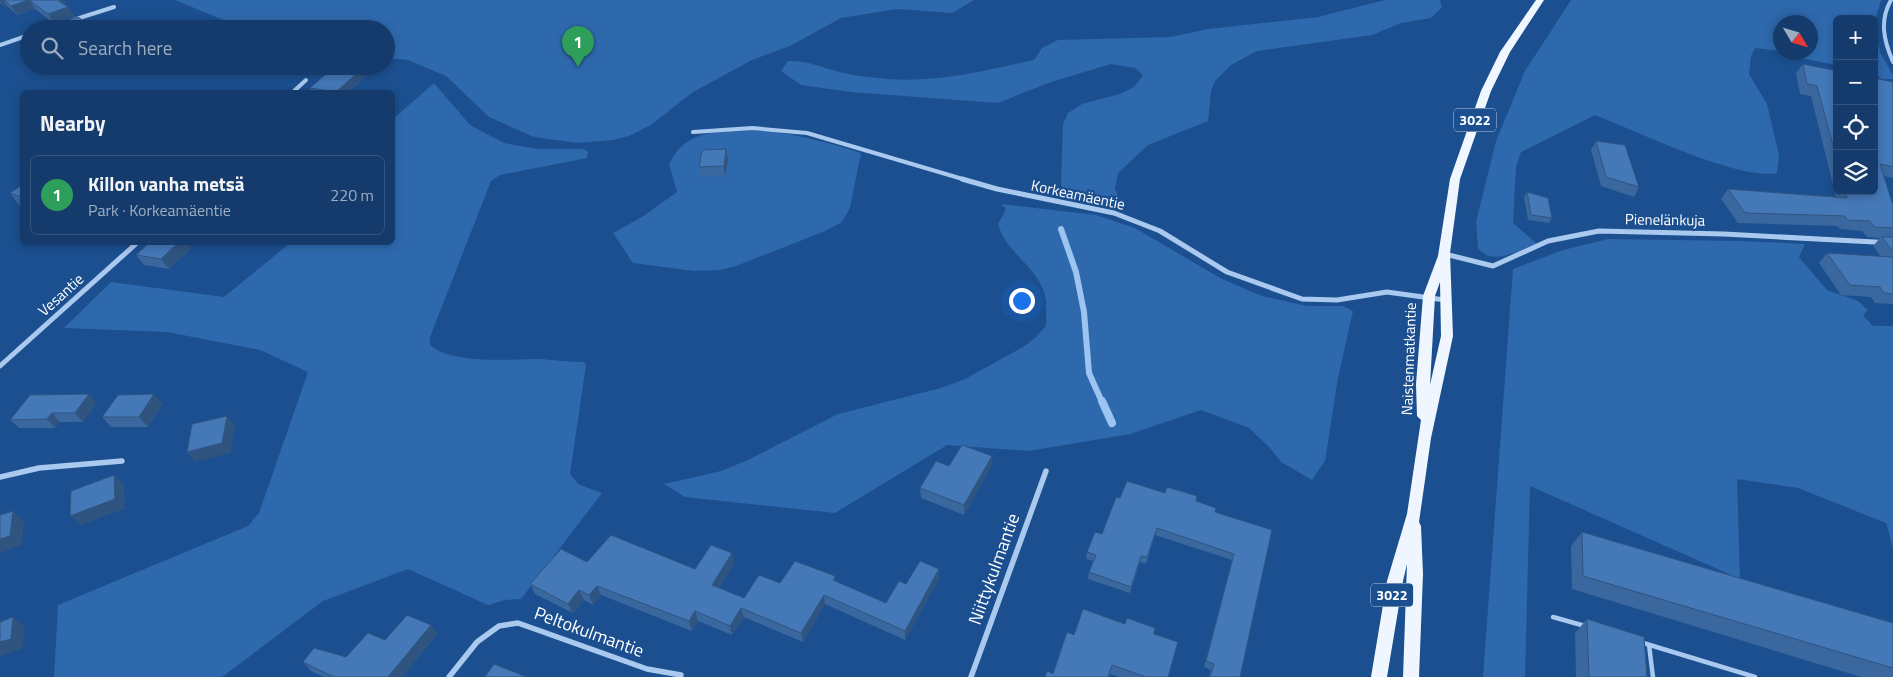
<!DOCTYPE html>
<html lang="en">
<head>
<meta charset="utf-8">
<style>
	:root { --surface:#143b6b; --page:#214673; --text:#f1f3f6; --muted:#9dadc1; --line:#33557e; --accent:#8abfa5 }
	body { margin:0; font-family:"Titillium Web",sans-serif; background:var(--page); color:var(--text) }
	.controls { position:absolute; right:15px; top:15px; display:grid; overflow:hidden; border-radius:8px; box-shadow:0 2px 8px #0003 }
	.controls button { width:45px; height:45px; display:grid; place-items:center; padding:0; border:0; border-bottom:1px solid var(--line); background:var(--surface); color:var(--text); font:25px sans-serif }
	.compass { position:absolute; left:1773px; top:15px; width:45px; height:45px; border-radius:50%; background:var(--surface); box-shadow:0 2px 8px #0003; rotate:128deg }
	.you { position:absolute; left:1021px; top:300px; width:18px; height:18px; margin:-12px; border:4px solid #fff; border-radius:50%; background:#1a73e8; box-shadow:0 0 0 8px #1a73e833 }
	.badge { display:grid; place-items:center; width:32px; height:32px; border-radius:50%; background:var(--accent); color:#fff; font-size:16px; font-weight:700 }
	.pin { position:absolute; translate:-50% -41px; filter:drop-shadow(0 1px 2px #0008) }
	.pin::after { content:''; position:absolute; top:26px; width:18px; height:15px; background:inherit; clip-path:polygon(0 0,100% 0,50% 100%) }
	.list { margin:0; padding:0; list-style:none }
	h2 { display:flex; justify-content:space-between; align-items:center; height:65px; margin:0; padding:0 20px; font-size:21px }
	h2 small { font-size:16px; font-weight:400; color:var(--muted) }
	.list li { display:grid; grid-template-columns:32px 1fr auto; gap:15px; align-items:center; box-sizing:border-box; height:80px; margin:0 10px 10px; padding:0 10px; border:1px solid var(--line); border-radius:8px }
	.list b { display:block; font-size:19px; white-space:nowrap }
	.list p { margin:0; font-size:16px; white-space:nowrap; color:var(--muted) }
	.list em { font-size:16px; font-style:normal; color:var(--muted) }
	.icon { flex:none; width:28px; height:28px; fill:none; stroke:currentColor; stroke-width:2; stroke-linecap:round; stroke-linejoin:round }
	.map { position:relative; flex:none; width:1893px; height:677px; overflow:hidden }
	.search { position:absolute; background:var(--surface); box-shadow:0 2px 8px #0003; left:20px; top:20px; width:375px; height:55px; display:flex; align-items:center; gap:12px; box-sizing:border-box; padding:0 18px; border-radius:28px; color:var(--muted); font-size:19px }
	.panel { position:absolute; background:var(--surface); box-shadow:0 2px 8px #0003; left:20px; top:90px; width:375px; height:155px; border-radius:8px }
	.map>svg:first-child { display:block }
	.green { fill:#2e69ad }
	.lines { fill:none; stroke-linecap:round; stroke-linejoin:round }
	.stream-far1 { stroke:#9cc4f0; stroke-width:6 }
	.stream { stroke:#9cc4f0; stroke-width:8 }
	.lane { stroke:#a9c9ee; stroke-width:4.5 }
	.street-far2 { stroke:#a9c9ee; stroke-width:4 }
	.street-far1 { stroke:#a9c9ee; stroke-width:5 }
	.street { stroke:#a9c9ee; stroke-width:5.5 }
	.primary { fill:#f0f6ff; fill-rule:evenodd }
	.wall { fill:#3a679d }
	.shaded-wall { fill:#305480 }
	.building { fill:#4478b7; stroke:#305480 }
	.labels { text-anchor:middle; stroke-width:4.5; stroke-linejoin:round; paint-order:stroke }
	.shield { fill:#1b4f8f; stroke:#bbcadd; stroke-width:1 }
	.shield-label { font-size:14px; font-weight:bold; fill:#fff }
	.street-label { font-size:15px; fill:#fff; stroke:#1b4f8f }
	.near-street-label { font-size:18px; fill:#fff; stroke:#1b4f8f }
</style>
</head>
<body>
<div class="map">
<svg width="1893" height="677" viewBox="0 0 1893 677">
	<rect width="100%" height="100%" fill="#1b4f8f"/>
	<path class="green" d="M175 0H974L952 13 897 9 841 18 790 46 752 60 693 92 651 125 629 136 613 140 578 143 534 137 489 117 446 76 408 60 386 58V29H245Z
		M1385 0H1440L1442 7 1431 18 1401 23 1372 35 1257 51 1231 65 1215 81 1211 91 1208 121 1148 145 1118 173 1115 189 1120 199 1078 202 1066 199 1061 184 1063 124 1068 113 1082 104 1120 94 1134 87 1143 75 1135 68 1111 64 1051 82 998 103 851 92 801 85 781 71 788 61C809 61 817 66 836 71 852 76 870 77 886 79 936 83 985 71 1034 60L1042 48 1058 40 1170 37 1208 29 1318 17Z
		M1571 0H1881L1874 24V19H1837V65L1805 59 1786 53 1810 52V22H1780V51L1755 48 1751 56 1749 74 1767 104 1779 155 1777 173C1739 181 1634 130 1595 115L1521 152 1516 167 1513 223 1537 244C1519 250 1492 267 1478 248L1476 222 1496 141 1525 71Z
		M1874 31 1881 54 1893 75V79H1882L1874 73Z
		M434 83 470 125 504 143 537 149H583L588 152 587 158 500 175 491 181 430 337V345C452 365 512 359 541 359 555 360 569 362 584 362L586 365 570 474 578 484 602 493 521 599 505 600 488 605 408 569 323 601 222 677H54L58 605 248 526 259 513 308 372 260 350 167 332 64 328 111 282 224 297 290 243 392 242 393 119Z
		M745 130C786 131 822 140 861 153L850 208 842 222 823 232 736 266 720 270 694 271 633 263 613 233 642 217 677 192 669 164C685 131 713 132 745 130Z
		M1001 204 1096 215 1135 228 1222 279 1262 296 1307 306H1343L1353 311 1338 378 1325 461 1312 480 1281 462 1270 448 1249 428 1201 410 1130 434 1029 451 947 445 835 513 685 497 664 484 721 471 748 460 838 414 941 388 965 379 1023 347 1035 338 1046 326C1046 313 1048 299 1042 287 1031 263 1005 250 998 224L1006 209Z
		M1608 239 1742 241 1805 244 1799 257 1827 290 1858 301 1868 310 1863 315 1873 326H1893V548L1886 523 1798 488 1737 479 1740 579 1530 486 1525 677H1483L1513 269 1563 250Z"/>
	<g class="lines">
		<path class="stream-far1" d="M1061 229 1076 272 1084 312 1089 373 1102 402"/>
		<path class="stream" d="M1102 401 1112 423"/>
		<path class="lane" d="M1553 617 1585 626
			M1640 642 1755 677
			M1649 645 1653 677"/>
		<path class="street-far2" d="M1891 0C1879 21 1884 41 1893 62
			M73 20 114 7
			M46 29 65 23
			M0 45 29 35
			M293 92 306 80
			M693 132 752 128 807 133 966 180"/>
		<path class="street-far1" d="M962 179 997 189 1114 213 1160 231 1227 272 1302 299 1337 300 1387 292 1445 300
			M1445 254 1493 266 1548 241 1599 231 1724 234 1893 243
			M0 366 138 242"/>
		<path class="street" d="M0 477 39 468 122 461
			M449 677 477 642 499 626 518 623 647 669 681 675
			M971 677 1046 471"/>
		<path class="primary" d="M1536 0H1544L1510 52 1491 91 1460 179 1450 253 1453 336 1431 438 1419 522 1421 526 1423 574 1419 677H1403L1407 564 1403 581 1387 677H1371L1387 581 1407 514 1421 420 1417 416 1416 384 1423 296 1438 256 1450 179 1481 91 1500 52ZM1440 282 1441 336 1430 385 1435 296Z"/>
	</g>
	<path class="wall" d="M0 0H63L74 16 54 23 35 9 17 15 7 6 4 7 0 3Z
		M1803 64 1837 71V191H1874L1893 81V178L1884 176 1893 205V304L1875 303 1871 297 1841 295 1819 263 1827 253 1881 257 1873 246 1880 238 1867 237 1862 231 1840 229 1837 226 1738 223 1721 199 1728 189 1836 197 1811 96 1800 94 1796 73Z
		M209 66H250L236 76 211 71Z
		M370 73 348 92H311L310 88Z
		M1596 141 1639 187 1634 197 1601 186 1591 150Z
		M728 159 725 176 701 177 699 167Z
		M22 185V205L18 204 10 193Z
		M1527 192 1552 218 1549 223 1528 220 1524 197Z
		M191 248 169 269 144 265 136 255Z
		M97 403 83 422H60L55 428H19L10 420Z
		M163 404 148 427H111L102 417Z
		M992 456 991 466 964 515 921 498 920 488 949 466Z
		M1165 493 1196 501 1215 512 1272 530 1240 677H1209L1211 670 1204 667 1232 560 1155 535 1146 564 1140 562 1130 593 1088 579 1089 572 1094 561 1086 559 1087 552 1102 534 1120 498Z
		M1582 532 1893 623V677H1861L1572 589 1571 546Z
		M587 562 695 569 735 563 719 588 744 598 780 583 835 576V581L886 603 906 584 939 578 905 640 825 604 803 642 744 617 732 635 698 621 692 631 601 595 593 605 584 600 573 613 535 594 530 584Z
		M1587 619 1647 677H1576L1575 633Z
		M431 625 437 634 402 677H324L311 671 303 662 346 657 385 640Z
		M1154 634 1168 677H1119L1110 674 1109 677H1045Z"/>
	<path class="shaded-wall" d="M0 0H3L7 6 4 7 0 1Z
		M29 0 35 9 17 15 11 6Z
		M60 0H63L74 16 54 23 48 14 59 1Z
		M91 26 92 29H84Z
		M231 66H250L236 76Z
		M365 66H366L370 73 348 92H336Z
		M726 149 728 159 725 176 724 166Z
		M179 242H187L191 248 169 269 161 259Z
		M89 394 97 403 83 422 75 413Z
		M154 394 163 404 148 427 139 417Z
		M52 413 60 422 55 428 47 419Z
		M227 416 235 426 230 453 195 462 187 452Z
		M992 456 991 466 964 515V505Z
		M114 475 124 485 125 509 81 525 70 516Z
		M13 511 24 521 22 545 0 553V539Z
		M732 553 735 563 715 594 712 585Z
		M939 569V578L905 640V631Z
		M597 586 601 595 593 605 589 595Z
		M579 590 584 600 573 613 568 604Z
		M824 595 825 604 803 642 801 633Z
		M741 608 744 617 732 635 730 626Z
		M695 611 698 621 692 631 689 621Z
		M13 617 25 626 23 648 0 656V642Z
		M431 625 437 634 402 677H388Z"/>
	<path class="building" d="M4 0H60L59 1 68 7 48 14 29 0 11 6Z
		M78 17 91 26 84 29H65L58 23Z
		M1803 64 1837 71V160L1817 86 1807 84Z
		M335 66H365L336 92 310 88Z
		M1874 78 1893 82V167L1880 164 1893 205V228L1875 227 1870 221 1847 220 1845 216 1745 213 1728 189 1847 198 1845 191H1874Z
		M315 88 319 92H311Z
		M1596 141 1625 145 1639 187 1606 177Z
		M726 149 724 166 699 167 702 150Z
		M22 185V197L10 193Z
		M1527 192 1548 198 1552 218 1531 215Z
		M1882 237H1893V252Z
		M150 242H179L161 259 136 255Z
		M1827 253 1893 257V294L1884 293 1880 287 1850 285Z
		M89 394 75 413H52L47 419 10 420 30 395Z
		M154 394 139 417H102L118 395Z
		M227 416 222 443 187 452 192 424Z
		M962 445 992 456 964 505 920 488 936 461 949 466Z
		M114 475 115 499 70 516 71 491Z
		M1127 481 1165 493 1167 487 1197 496 1196 501 1216 508 1215 512 1272 530 1240 677H1210L1214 664 1206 661 1234 554 1157 528 1147 557 1141 556 1131 587 1089 572 1096 555 1087 552 1095 532 1102 534 1116 497 1120 498Z
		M13 511 10 536 0 539V515Z
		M1582 532 1893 623V668L1583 576Z
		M611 535 695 569 711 545 732 553 712 585 744 598 759 575 780 583 795 561 835 576 833 580 886 603 899 581 906 584 920 561 939 569 905 631 824 595 801 633 741 608 730 626 695 611 689 621 597 586 589 595 579 590 568 604 530 584 561 549 587 562Z
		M1083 609 1125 624 1127 618 1155 628 1154 634 1178 642 1168 677H1146L1112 665 1108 677H1045L1047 671 1053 674 1067 632 1074 635Z
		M407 615 431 625 388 677H334L303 662 314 648 346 657 368 633 385 640Z
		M13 617 11 639 0 642V622Z
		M1587 619 1644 637 1647 677H1589Z
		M494 664 527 677H485Z"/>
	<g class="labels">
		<g class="shield">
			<rect x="1454" y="108.5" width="42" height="23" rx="4"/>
			<rect x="1371" y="583.5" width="42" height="23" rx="4"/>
		</g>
		<g class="shield-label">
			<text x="1475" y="125">3022</text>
			<text x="1392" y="600">3022</text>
		</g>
		<g class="street-label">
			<text transform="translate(1078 195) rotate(12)" y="5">Korkeamäentie</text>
			<text transform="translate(1665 220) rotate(1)" y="5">Pienelänkuja</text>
			<text transform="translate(61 295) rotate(-42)" y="5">Vesantie</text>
			<text transform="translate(1409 359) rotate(-88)" y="5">Naistenmatkantie</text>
		</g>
		<g class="near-street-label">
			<text transform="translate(994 569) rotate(-70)" y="6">Niittykulmantie</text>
			<text transform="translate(589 632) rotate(20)" y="6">Peltokulmantie</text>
		</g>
	</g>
</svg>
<div class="controls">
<button>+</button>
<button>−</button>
<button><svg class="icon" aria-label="locate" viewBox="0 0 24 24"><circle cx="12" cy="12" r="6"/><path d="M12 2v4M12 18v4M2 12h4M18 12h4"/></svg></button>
<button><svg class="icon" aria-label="layers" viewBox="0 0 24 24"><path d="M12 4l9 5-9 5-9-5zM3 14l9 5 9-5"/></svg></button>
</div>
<svg class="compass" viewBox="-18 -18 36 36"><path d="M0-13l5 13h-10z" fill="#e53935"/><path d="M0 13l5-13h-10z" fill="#9dadc1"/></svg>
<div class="you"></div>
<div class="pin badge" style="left:578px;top:67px;background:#2e9e5b">1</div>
<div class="search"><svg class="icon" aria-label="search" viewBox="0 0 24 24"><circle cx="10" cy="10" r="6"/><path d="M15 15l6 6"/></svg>Search here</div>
<section class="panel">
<h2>Nearby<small></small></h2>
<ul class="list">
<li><span class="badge" style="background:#2e9e5b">1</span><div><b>Killon vanha metsä</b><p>Park · Korkeamäentie</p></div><em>220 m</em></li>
</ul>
</section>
</div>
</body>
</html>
